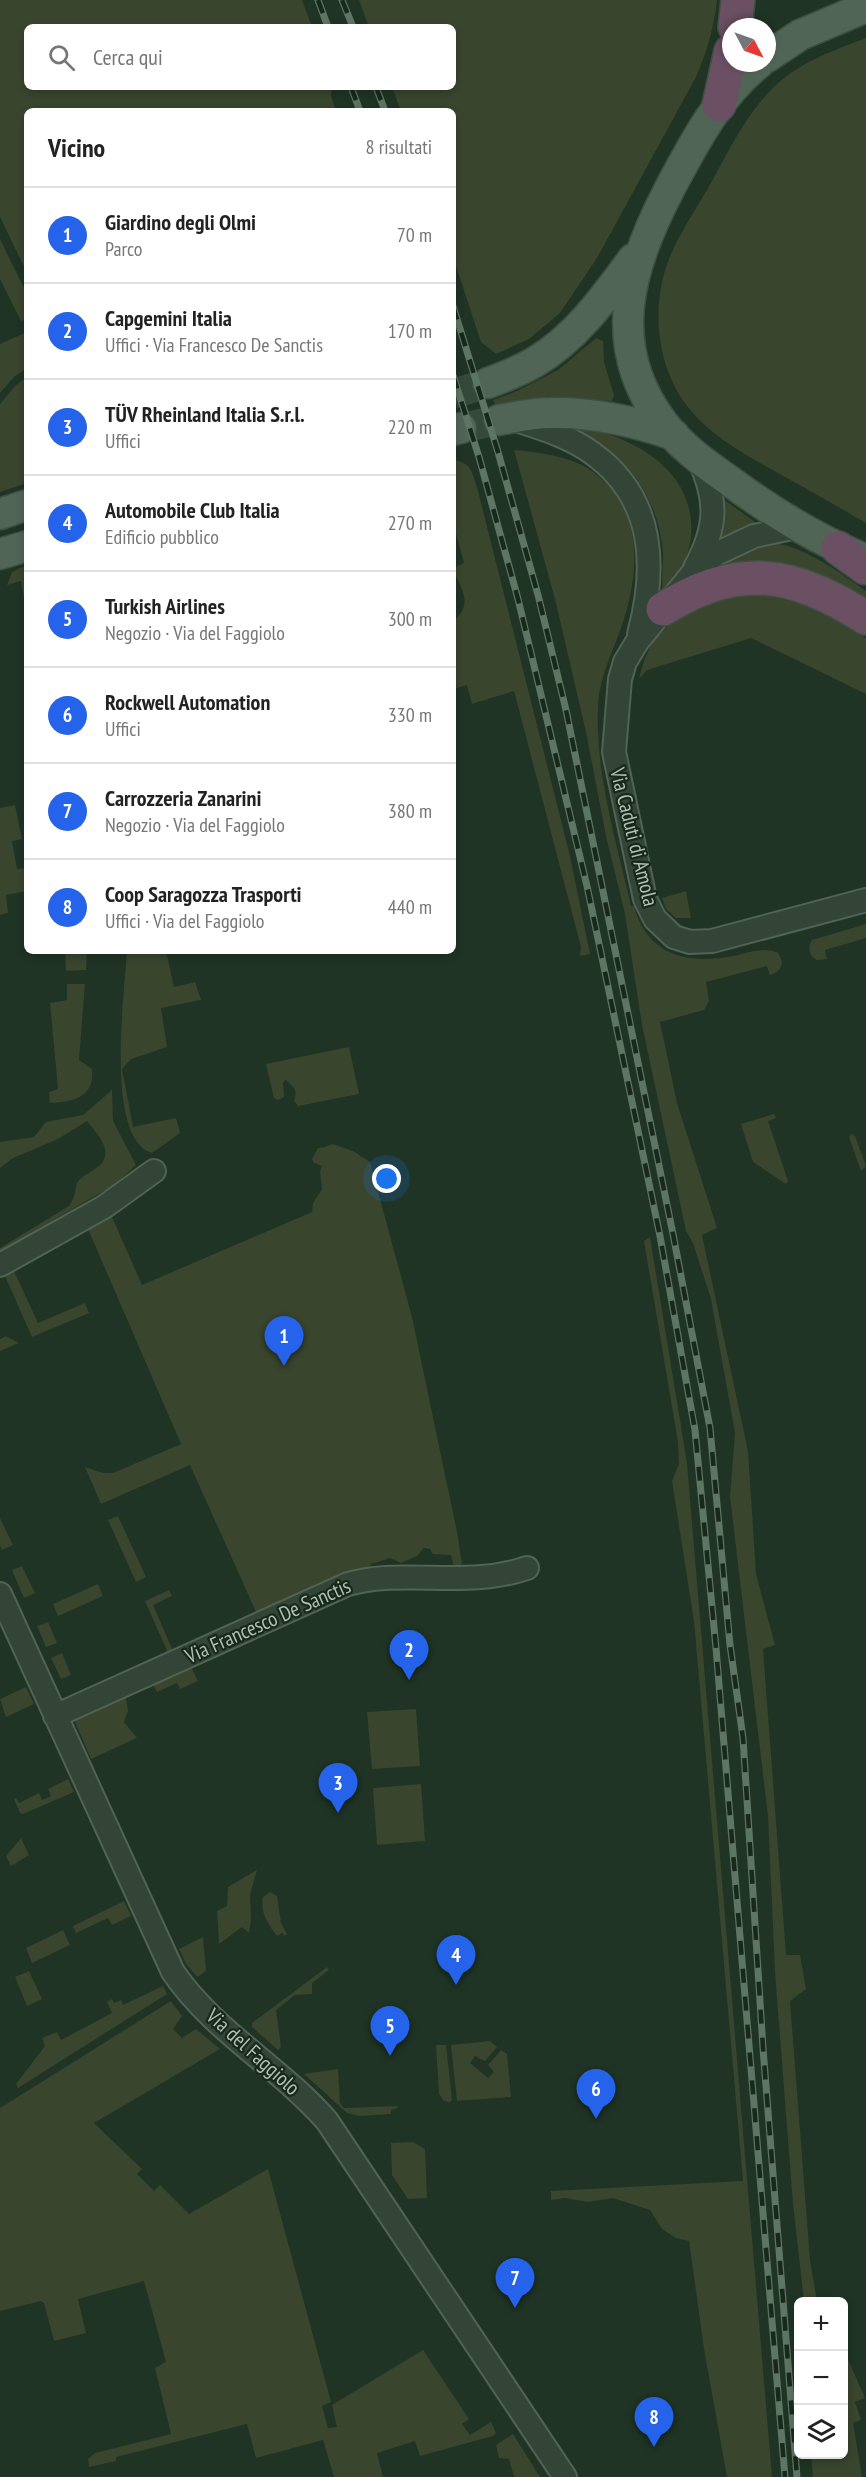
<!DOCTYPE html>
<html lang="it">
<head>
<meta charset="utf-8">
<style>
	:root { --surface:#fff; --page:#f6f6f6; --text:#222; --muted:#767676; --line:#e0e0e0; --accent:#2563eb }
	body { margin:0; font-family:"PT Sans Narrow",sans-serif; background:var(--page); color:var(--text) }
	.controls { position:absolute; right:18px; bottom:18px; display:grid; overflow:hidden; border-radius:9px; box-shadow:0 3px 9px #0003 }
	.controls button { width:54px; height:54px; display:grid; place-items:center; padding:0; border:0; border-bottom:2px solid var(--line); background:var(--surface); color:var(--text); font:30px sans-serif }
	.compass { position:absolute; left:722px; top:18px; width:54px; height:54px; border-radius:50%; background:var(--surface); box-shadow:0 3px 9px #0003; rotate:131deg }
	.you { position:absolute; left:387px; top:1179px; width:21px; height:21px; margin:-15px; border:4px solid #fff; border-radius:50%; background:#1a73e8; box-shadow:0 0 0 9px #1a73e833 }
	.badge { display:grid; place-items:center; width:39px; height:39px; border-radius:50%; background:var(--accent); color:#fff; font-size:20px; font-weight:700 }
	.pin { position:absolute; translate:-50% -50px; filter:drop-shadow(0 2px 3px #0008) }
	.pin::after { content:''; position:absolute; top:32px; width:21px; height:18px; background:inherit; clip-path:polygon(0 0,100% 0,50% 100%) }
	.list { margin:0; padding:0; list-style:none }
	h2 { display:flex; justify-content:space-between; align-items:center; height:78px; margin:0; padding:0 24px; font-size:26px }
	h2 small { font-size:20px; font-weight:400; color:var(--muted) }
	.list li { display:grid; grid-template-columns:39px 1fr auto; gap:18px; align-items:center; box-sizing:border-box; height:96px; padding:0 24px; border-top:2px solid var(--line) }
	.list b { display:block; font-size:22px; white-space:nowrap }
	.list p { margin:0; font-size:20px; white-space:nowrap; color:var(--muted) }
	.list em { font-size:20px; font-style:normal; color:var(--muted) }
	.icon { flex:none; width:33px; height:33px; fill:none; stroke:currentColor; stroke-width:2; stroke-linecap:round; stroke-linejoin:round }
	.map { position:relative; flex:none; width:866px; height:2477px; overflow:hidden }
	.search { position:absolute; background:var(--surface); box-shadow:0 3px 9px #0003; left:24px; top:24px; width:432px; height:66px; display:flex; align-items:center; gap:15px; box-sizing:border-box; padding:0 21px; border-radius:9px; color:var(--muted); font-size:22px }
	.panel { position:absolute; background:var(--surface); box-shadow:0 3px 9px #0003; left:24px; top:108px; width:432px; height:846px; border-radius:9px }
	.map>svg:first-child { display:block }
	.green { fill:#39452d }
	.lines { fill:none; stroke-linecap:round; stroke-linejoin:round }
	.major-tunnel { stroke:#344939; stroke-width:30; stroke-dasharray:30 15; stroke-linecap:butt }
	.minor-casing { stroke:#506355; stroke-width:26 }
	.major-casing { stroke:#3c4f40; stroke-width:33 }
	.highway-casing { stroke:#3d5042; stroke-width:36 }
	.minor { stroke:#324537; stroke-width:22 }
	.major { stroke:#506555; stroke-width:30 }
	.highway { stroke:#6b5064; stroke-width:33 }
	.rail-casing { stroke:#5d7563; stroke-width:7 }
	.rail { stroke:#18291c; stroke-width:4.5; stroke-dasharray:14; stroke-linecap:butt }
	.labels { text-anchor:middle; stroke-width:4.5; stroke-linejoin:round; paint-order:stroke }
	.street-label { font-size:21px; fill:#acc2b2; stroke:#18291c }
</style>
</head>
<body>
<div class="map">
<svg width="866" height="2477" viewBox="0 0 866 2477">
	<rect width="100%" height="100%" fill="#1f3424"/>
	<path class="green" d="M0 0H302L312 27H27V87H332L331 96 336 111H27V273L0 217Z
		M359 0H717C714 27 707 52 696 77L597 258 560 313 529 339 496 354 481 342 453 257V111H401L392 87H453V27H369Z
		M866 38V523C838 507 811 491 783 476 745 454 704 434 680 396 658 360 653 314 664 274 673 241 696 210 712 181 729 150 746 115 771 90 797 63 832 51 866 38Z
		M0 239 27 294V318L21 321 0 279Z
		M27 332V368L15 376 0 393V344Z
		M596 338 603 341 604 362 614 395 612 401 554 397 495 404 493 400 517 391 558 370Z
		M27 377V483L0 492V404L16 385Z
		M564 423C625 433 697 465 691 537 689 556 680 577 664 589L662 588C662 577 663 566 663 555 661 517 643 477 612 453 597 442 579 435 564 423Z
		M514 450C536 452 560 455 580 464 591 469 601 478 609 486 642 524 638 574 624 619 615 648 600 674 598 705 595 773 616 840 631 906H634C647 955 687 965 733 956 747 953 764 946 778 953 785 963 782 972 770 975L767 966 706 982 709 1001 704 1010 660 1022 677 1103 717 1228 702 1235 748 1451 756 1574 775 1645 763 1649 786 1955H800L806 1989 790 2001 810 2260 817 2301H804L793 2204 775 1972 768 1816 730 1497 735 1433 711 1299 693 1243 686 1231 642 1025 625 914 606 836 586 732 555 599Z
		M454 460C472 464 471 470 477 487L570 856 590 954 580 956 581 947 514 691 472 704 467 685 453 689V621C473 606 463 590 453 571V568L464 563 453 523Z
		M726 501 758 524 717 546 723 502Z
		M769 542C804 546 838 571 866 591V605L710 569 723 560Z
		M27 565V617L21 581 7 585 12 572Z
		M748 593C795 599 828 610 866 638V694L751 638 647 670 639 679C647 644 659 629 690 611 697 607 704 602 711 599 723 596 736 595 748 593Z
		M15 805 22 839 12 841 17 869 27 868V891L6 895 8 913 0 915V808Z
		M686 891 691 918H676L666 909 662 898Z
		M866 924V938L825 950 827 959 817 960C809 956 807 947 812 940Z
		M65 951H87L86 970 66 971Z
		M127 951H166L174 987 195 982 201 1000 161 1008 167 1047 131 1059 122 1069 133 1127 176 1118 180 1133 152 1153C104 1139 125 990 127 951Z
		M67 984H85L79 1060 92 1069C95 1097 73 1102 50 1103L49 1092 58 1089 50 1003 67 1000Z
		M349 1047 359 1094 298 1106 294 1101C298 1089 294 1088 286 1080L283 1082 284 1097 278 1100 274 1098 266 1064Z
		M112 1090 113 1121 136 1165 114 1185 0 1251V1248L69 1206C77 1196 74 1186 79 1180 85 1174 93 1171 99 1166 115 1151 97 1134 87 1121L58 1139 13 1158 0 1168V1142L34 1137 46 1122 83 1115Z
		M774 1114 776 1118 768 1121 788 1181 786 1184 753 1162 741 1124Z
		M851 1134 855 1136 866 1166 861 1171 849 1137Z
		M332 1144 353 1151 370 1162 412 1317 457 1532 462 1564 454 1567 451 1555 433 1554 430 1549 424 1548 417 1556 401 1563 390 1558 371 1564 369 1569 257 1614 190 1465 101 1504 85 1467 103 1473H113L181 1444 88 1229 112 1217 142 1285 312 1212 313 1203 322 1189 320 1172 322 1166 314 1163 312 1159 318 1148 325 1147Z
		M650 1237 687 1463 772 2477H727L704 2349 689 2241 676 2238 662 2229 650 2210 613 2198 588 2202 565 2198 551 2200V2191L743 2181 694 1621 672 1481 679 1464 678 1442 644 1241Z
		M14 1271 38 1323 85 1303 89 1313 32 1337 5 1276Z
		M6 1336 19 1343 0 1351V1339Z
		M118 1516 146 1577 136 1582 108 1520Z
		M0 1518 13 1545 2 1550 0 1545Z
		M22 1566 35 1593 24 1598 12 1570Z
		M98 1584 103 1596 58 1616 53 1604Z
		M169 1590 172 1596 153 1605 173 1651 168 1653 145 1601Z
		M48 1622 57 1643 46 1647 37 1626Z
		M62 1653 71 1675 61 1679 51 1658Z
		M191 1667 198 1681 180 1689 177 1683 157 1692 153 1685Z
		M26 1687 34 1704 6 1717 0 1699Z
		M126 1697 128 1711 124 1722 137 1738 91 1759 75 1722 79 1718Z
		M416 1709 420 1766 372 1769 367 1712Z
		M68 1779 74 1792 23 1814 20 1813 14 1799 16 1798 19 1803 39 1793 42 1800 51 1796 48 1789Z
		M421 1784 425 1841 377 1845 373 1788Z
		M21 1838 29 1855 11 1866 6 1856Z
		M257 1870 250 1895 251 1919 249 1933 242 1927 219 1944 217 1911 227 1906 228 1887Z
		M270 1892 277 1896 281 1923 287 1934 285 1936 282 1933 277 1936C268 1924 260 1913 263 1897Z
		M124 1901 131 1916 112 1925 108 1918 76 1933 73 1926Z
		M63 1930 70 1945 32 1963 26 1948Z
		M203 1937 206 1971 197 1977 186 1964 179 1949Z
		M327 1967 329 1970 312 1983V1994L295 1995 276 2010 281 2047 278 2050 252 2027V2023Z
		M29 1971 42 1999 27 2006 15 1977Z
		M163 1986 167 1994 18 2088 16 2084 45 2046 42 2038 57 2032 61 2040 112 2013 107 2002 112 1999 114 2003 121 2000 123 2005Z
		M171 2001 182 2016 173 2029 182 2038 196 2029 220 2049 94 2123 142 2169 137 2174 154 2191 160 2185 189 2214 268 2169 331 2402 322 2406 328 2428 337 2427 332 2405 423 2350 469 2419 462 2424 470 2435 491 2422 496 2433 493 2436 420 2456 415 2441 377 2453 383 2477H334L323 2440 256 2458 247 2424 116 2457V2461L89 2467 88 2459 95 2453 171 2434 155 2368 166 2362 144 2281 78 2299 86 2333 54 2341 44 2303 41 2301 0 2311V2108Z
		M490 2041 497 2047 485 2061 475 2056 470 2063 488 2078 494 2072 488 2065 501 2050 507 2054 511 2097 457 2101 451 2045Z
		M436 2045H446L452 2100 450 2102 444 2101 439 2094Z
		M338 2069 340 2103 344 2108 397 2106 398 2108 391 2110V2114L360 2116 347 2113 304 2074Z
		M413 2142 425 2149 427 2198 408 2199 392 2175 391 2143Z
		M844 2350 865 2398 855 2402 861 2420 853 2423 862 2477H813L811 2455 844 2454Z
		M513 2434 540 2477H514L509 2459 499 2458 496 2445Z"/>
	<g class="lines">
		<path class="major-tunnel" d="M453 394 488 383
			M461 428 499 420"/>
		<g class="minor-casing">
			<path id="minor" d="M513 419C540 428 569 436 592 453 655 498 657 566 639 634
				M797 527 754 536 716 554 703 564 692 574 637 642 625 662 620 679 614 752 645 899 655 919 674 937 690 942 712 941 866 900
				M695 568C717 527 718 501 699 459
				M0 1265 104 1207 154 1171
				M0 1594 173 1972C214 2032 280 2067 327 2121L565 2477
				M55 1716 348 1584C406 1568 465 1589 527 1568"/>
		</g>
		<g class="major-casing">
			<path id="major" d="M767 57 800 35 859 10
				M759 63C718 96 694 143 670 188 629 266 604 345 663 423 681 447 707 465 731 482 772 512 814 538 860 557
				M488 383C504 377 520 371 535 362 576 338 605 297 633 259
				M499 420C516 417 533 413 550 413 593 412 634 421 674 435
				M453 430 461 428
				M0 514 27 505
				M0 554 27 546"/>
		</g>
		<g class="highway-casing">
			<path id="highway" d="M735 27 738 0
				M719 105 731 51
				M838 548 866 568
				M663 609C739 561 794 572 866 618"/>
		</g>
		<use href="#minor" class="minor"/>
		<use href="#major" class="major"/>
		<use href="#highway" class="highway"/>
		<g class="rail-casing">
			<path id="rail" d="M318 0 328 27
				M342 0 353 27
				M351 87 360 111
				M376 87 385 111
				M453 306 498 452 538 595 566 710 673 1234 710 1428 730 1645 743 1738 763 2048 797 2477
				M453 375 479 457 518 599 587 886 660 1236 695 1430 716 1648 785 2477"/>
		</g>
		<use href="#rail" class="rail"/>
	</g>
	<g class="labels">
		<g class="street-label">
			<text transform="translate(634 837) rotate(76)" y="7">Via Caduti di Amola</text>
			<text transform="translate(268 1621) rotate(-24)" y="7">Via Francesco De Sanctis</text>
			<text transform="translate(253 2052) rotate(42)" y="7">Via del Faggiolo</text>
		</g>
	</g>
</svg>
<div class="controls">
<button>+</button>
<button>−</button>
<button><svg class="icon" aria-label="layers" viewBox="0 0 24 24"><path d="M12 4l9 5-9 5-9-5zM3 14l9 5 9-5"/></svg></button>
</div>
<svg class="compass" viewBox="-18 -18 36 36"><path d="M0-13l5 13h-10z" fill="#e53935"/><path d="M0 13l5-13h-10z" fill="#767676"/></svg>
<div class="you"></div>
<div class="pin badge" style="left:284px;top:1366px">1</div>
<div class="pin badge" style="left:409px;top:1680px">2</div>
<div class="pin badge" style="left:338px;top:1813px">3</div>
<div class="pin badge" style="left:456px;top:1985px">4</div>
<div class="pin badge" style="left:390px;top:2056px">5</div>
<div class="pin badge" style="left:596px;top:2119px">6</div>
<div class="pin badge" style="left:515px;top:2308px">7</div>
<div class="pin badge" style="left:654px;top:2447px">8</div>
<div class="search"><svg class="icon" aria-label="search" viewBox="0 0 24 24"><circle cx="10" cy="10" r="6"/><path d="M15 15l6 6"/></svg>Cerca qui</div>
<section class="panel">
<h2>Vicino<small>8 risultati</small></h2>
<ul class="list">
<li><span class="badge">1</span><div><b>Giardino degli Olmi</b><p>Parco</p></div><em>70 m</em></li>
<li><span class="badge">2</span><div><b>Capgemini Italia</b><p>Uffici · Via Francesco De Sanctis</p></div><em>170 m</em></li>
<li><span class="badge">3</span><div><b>TÜV Rheinland Italia S.r.l.</b><p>Uffici</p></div><em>220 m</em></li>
<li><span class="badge">4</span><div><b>Automobile Club Italia</b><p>Edificio pubblico</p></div><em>270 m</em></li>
<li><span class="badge">5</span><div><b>Turkish Airlines</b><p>Negozio · Via del Faggiolo</p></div><em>300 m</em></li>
<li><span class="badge">6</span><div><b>Rockwell Automation</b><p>Uffici</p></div><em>330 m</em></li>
<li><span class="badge">7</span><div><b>Carrozzeria Zanarini</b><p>Negozio · Via del Faggiolo</p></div><em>380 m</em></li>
<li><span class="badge">8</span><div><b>Coop Saragozza Trasporti</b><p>Uffici · Via del Faggiolo</p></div><em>440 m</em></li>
</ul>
</section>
</div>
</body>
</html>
